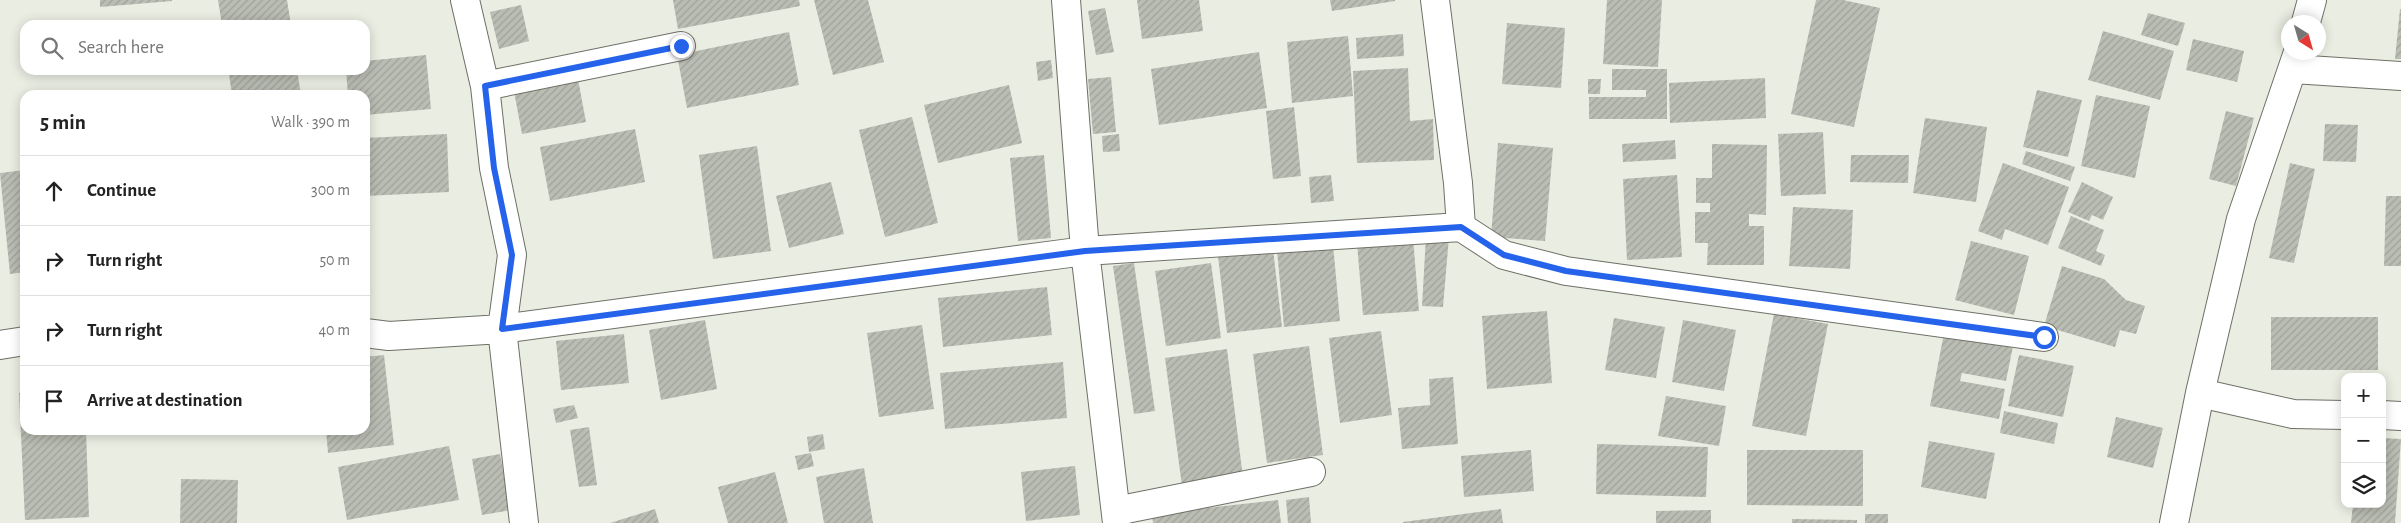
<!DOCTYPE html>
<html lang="en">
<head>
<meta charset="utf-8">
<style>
	:root { --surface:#fff; --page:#f2f2f2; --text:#222; --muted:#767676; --line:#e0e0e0 }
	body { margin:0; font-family:"Alegreya Sans",sans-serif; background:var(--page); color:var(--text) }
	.controls { position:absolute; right:15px; bottom:15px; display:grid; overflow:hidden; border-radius:10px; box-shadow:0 2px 12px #0003 }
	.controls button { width:45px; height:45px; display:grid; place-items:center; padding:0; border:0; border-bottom:1px solid var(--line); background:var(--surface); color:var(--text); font:25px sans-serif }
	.compass { position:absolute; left:2281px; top:15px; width:45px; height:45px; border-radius:50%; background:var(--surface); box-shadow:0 2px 12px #0003; rotate:143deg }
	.stop { position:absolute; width:15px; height:15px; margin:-11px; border:4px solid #2563eb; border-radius:50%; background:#fff }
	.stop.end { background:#2563eb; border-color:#fff; box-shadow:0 1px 5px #0008 }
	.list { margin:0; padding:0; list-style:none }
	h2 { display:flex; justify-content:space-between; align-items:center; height:65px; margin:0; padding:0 20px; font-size:21px }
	h2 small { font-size:16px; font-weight:400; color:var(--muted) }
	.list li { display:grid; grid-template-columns:32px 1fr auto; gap:15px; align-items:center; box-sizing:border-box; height:70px; padding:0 20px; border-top:1px solid var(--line) }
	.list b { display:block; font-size:19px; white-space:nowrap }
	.list em { font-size:16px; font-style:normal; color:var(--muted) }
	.icon { flex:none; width:28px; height:28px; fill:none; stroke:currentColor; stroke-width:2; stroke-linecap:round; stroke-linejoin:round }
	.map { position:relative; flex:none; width:2401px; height:523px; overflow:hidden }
	.search { position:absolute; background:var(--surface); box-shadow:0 2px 12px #0003; left:20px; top:20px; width:350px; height:55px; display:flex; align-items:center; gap:12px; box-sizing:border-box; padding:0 18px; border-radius:15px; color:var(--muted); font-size:19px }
	.panel { position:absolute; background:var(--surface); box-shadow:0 2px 12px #0003; left:20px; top:90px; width:350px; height:345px; border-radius:15px }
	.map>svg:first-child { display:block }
	.building { fill:url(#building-hatch) }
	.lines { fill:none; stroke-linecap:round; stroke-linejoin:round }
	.minor-casing { stroke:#6e7067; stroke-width:30 }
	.minor { stroke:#fff; stroke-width:28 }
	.route { stroke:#2563eb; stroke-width:6 }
</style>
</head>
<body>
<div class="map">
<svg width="2401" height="523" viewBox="0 0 2401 523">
	<defs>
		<pattern id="building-hatch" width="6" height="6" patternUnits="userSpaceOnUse" patternTransform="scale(1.25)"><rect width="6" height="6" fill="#babdb3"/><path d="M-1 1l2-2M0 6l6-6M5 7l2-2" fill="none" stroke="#a0a29a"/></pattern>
	</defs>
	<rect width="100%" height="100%" fill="#eaede2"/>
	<path class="building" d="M100 0H172V1L100 7Z
		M218 0H287L291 25H222Z
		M673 0H799L800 6 678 29Z
		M814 0H868L884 62 833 75Z
		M1137 0H1199L1203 31 1142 39Z
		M1330 0H1395V1L1332 11Z
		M1607 0H1662L1658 67 1603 64Z
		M1816 0H1843L1880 8 1854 127 1791 114Z
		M521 5 529 41 499 49 490 12Z
		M1105 8 1114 52 1096 55 1088 11Z
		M2400 9H2401V59H2395Z
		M2148 13 2185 23 2178 46 2141 35Z
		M1507 23 1565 28 1561 88 1502 84Z
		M2103 31 2174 51 2160 100 2088 80Z
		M789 32 799 85 687 108 677 55Z
		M1403 34 1404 56 1357 59 1356 38Z
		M1348 36 1353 96 1292 103 1287 42Z
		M2193 39 2244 51 2237 82 2186 70Z
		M1259 52 1267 108 1159 125 1151 69Z
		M426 55 431 109 365 115V95H348L346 70H365V61Z
		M1051 60 1053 78 1038 81 1036 62Z
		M1408 68 1410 121 1433 119 1434 160 1357 163 1353 71Z
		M1612 69H1667V119H1589V97H1646V90H1612Z
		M218 70H297L301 95H232L229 74 218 75Z
		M577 74 586 122 522 134 513 86Z
		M1111 77 1116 132 1093 134 1088 79Z
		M1765 78 1766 118 1670 123 1669 83Z
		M1588 79H1601L1600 94H1588Z
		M1009 85 1022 143 938 163 924 105Z
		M2037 90 2082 100 2068 157 2023 147Z
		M2096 95 2150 106 2135 178 2081 166Z
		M1294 107 1301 176 1273 179 1266 111Z
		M2226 111 2254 118 2236 186 2209 179Z
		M912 117 938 223 885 237 859 130Z
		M1925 118 1987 127 1976 202 1913 193Z
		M2325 124 2358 125 2356 162 2323 161Z
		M635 129 645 182 550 201 540 147Z
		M1823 132 1826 194 1781 196 1778 134Z
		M447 134 449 192 365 196V138Z
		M1119 134 1120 151 1103 152 1102 136Z
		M1675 140 1676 159 1623 162 1622 144Z
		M1498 143 1553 148 1545 241 1491 237Z
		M1712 144 1767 145 1766 215 1749 214V226H1764V265H1707L1708 243H1695V212H1710V203H1696V178H1712Z
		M757 146 771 251 713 259 699 155Z
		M2026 151 2075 167 2070 181 2022 164Z
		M1044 155 1051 238 1018 241 1010 158Z
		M1851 155H1909L1908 183 1850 182Z
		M2003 163 2069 187 2048 245 2005 229 2002 240 1978 231Z
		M2290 163 2315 169 2294 263 2269 258Z
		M25 170V272L10 274 0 173Z
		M1331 175 1334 201 1311 203 1309 177Z
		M1677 175 1682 257 1627 260 1623 179Z
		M831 182 844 234 789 248 776 196Z
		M2082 182 2113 197 2103 220 2092 215 2089 221 2068 212Z
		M2386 196H2401V266H2384Z
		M1793 207 1853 210 1850 269 1789 266Z
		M2071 216 2104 230 2096 251 2105 255 2101 266 2058 248Z
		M1426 236 1449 237 1443 307 1422 306Z
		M1413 238 1419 311 1363 315 1357 243Z
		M1971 241 2029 256 2014 315 1955 300Z
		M1333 244 1340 321 1284 327 1277 250Z
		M1273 249 1282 327 1227 333 1218 256Z
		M1134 263 1155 411 1134 414 1113 266Z
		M1211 263 1221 338 1166 346 1155 271Z
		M2062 266 2104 279 2126 300 2145 306 2136 334 2120 330 2115 347 2044 326Z
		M1047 287 1052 335 943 347 938 298Z
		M1547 311 1552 383 1487 389 1482 316Z
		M1774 314 1828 324 1806 436 1752 426Z
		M2271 317H2378V370H2271Z
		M1614 318 1665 327 1656 378 1605 370Z
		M705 320 717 389 661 400 649 330Z
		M1683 320 1736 330 1724 391 1672 382Z
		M922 325 934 409 879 417 867 333Z
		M1381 331 1392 415 1340 423 1329 338Z
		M1944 333 2013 346 2006 381 1962 373 1960 381 2005 389 1999 419 1930 406Z
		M624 334 629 383 561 390 556 341Z
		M1309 346 1323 455 1267 463 1253 354Z
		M1227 349 1243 478 1182 486 1165 358Z
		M384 355 394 445 328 453 326 430H365V357Z
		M2019 355 2074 366 2063 417 2008 406Z
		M1063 362 1067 418 945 429 940 373Z
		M1453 377 1458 444 1402 449 1398 408 1430 405 1429 379Z
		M19 393H25V430H86L89 517 25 520Z
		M1666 396 1726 406 1719 446 1658 436Z
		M574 405 578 418 556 423 553 409Z
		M2004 411 2058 423 2054 444 2000 433Z
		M2116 417 2163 428 2153 468 2107 457Z
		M589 427 597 485 579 487 570 430Z
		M823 434 825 449 809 452 807 437Z
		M2382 438 2401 439 2395 523H2351L2353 504H2382Z
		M1929 441 1995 453 1986 499 1921 487Z
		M1597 444 1708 447 1706 497 1596 494Z
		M449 446 459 500 347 520 338 467Z
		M1531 450 1534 491 1464 497 1461 456Z
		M1747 450H1863V506L1747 505Z
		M811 453 814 466 798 470 795 456Z
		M500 454 511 510 482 515 472 459Z
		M1075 466 1080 515 1026 521 1021 472Z
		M864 468 873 523H824L816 477Z
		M775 472 788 523H728L718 487Z
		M181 479 238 480 237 523H180Z
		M1309 497 1311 523H1288L1286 500Z
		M1278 500 1281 523H1153L1152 514Z
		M655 509 659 523H610Z
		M1501 509 1503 523H1403V522Z
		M1711 510V523H1656V511Z
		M1865 514H1888V523H1865Z
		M1792 519 1857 520V523H1792Z"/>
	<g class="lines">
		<g class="minor-casing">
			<path id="minor" d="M465 0 485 86 494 168 512 255 502 329 524 523
				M1066 0 1085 251 1117 523
				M1435 0 1458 183 1461 227
				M2306 22 2312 0
				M2293 69 2401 76
				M485 86 681 46
				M365 333 389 336 502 329 1085 251 1461 227 1504 255 1566 271 2044 337
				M0 345 25 341
				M2200 393 2293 414 2345 415
				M2382 415 2401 416
				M1116 511 1311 472
				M2174 523 2200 393 2241 219 2298 52"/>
		</g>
		<use href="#minor" class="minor"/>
	</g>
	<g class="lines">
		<path class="route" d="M681 46 485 86 494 168 512 255 502 329 1085 251 1461 227 1504 255 1566 271 2044 337"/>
	</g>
</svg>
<div class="controls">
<button>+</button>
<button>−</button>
<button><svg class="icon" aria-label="layers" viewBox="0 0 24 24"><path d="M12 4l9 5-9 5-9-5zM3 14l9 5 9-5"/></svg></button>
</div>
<svg class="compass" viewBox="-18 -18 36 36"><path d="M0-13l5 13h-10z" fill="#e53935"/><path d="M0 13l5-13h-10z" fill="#767676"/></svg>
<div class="stop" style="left:2044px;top:337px"></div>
<div class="stop end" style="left:681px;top:46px"></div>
<div class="search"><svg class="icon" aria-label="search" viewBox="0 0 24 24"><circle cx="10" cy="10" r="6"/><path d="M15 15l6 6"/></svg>Search here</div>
<section class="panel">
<h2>5 min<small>Walk · 390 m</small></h2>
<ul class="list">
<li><svg class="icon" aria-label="ahead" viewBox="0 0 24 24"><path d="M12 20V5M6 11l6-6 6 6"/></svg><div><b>Continue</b></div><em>300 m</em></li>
<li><svg class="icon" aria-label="right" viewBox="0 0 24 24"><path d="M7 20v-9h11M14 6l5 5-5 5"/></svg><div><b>Turn right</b></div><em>50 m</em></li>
<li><svg class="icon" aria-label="right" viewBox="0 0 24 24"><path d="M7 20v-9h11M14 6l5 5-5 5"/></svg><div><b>Turn right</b></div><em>40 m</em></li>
<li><svg class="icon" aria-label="arrive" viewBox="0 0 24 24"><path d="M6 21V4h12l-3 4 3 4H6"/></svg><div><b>Arrive at destination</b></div></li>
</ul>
</section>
</div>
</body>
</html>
